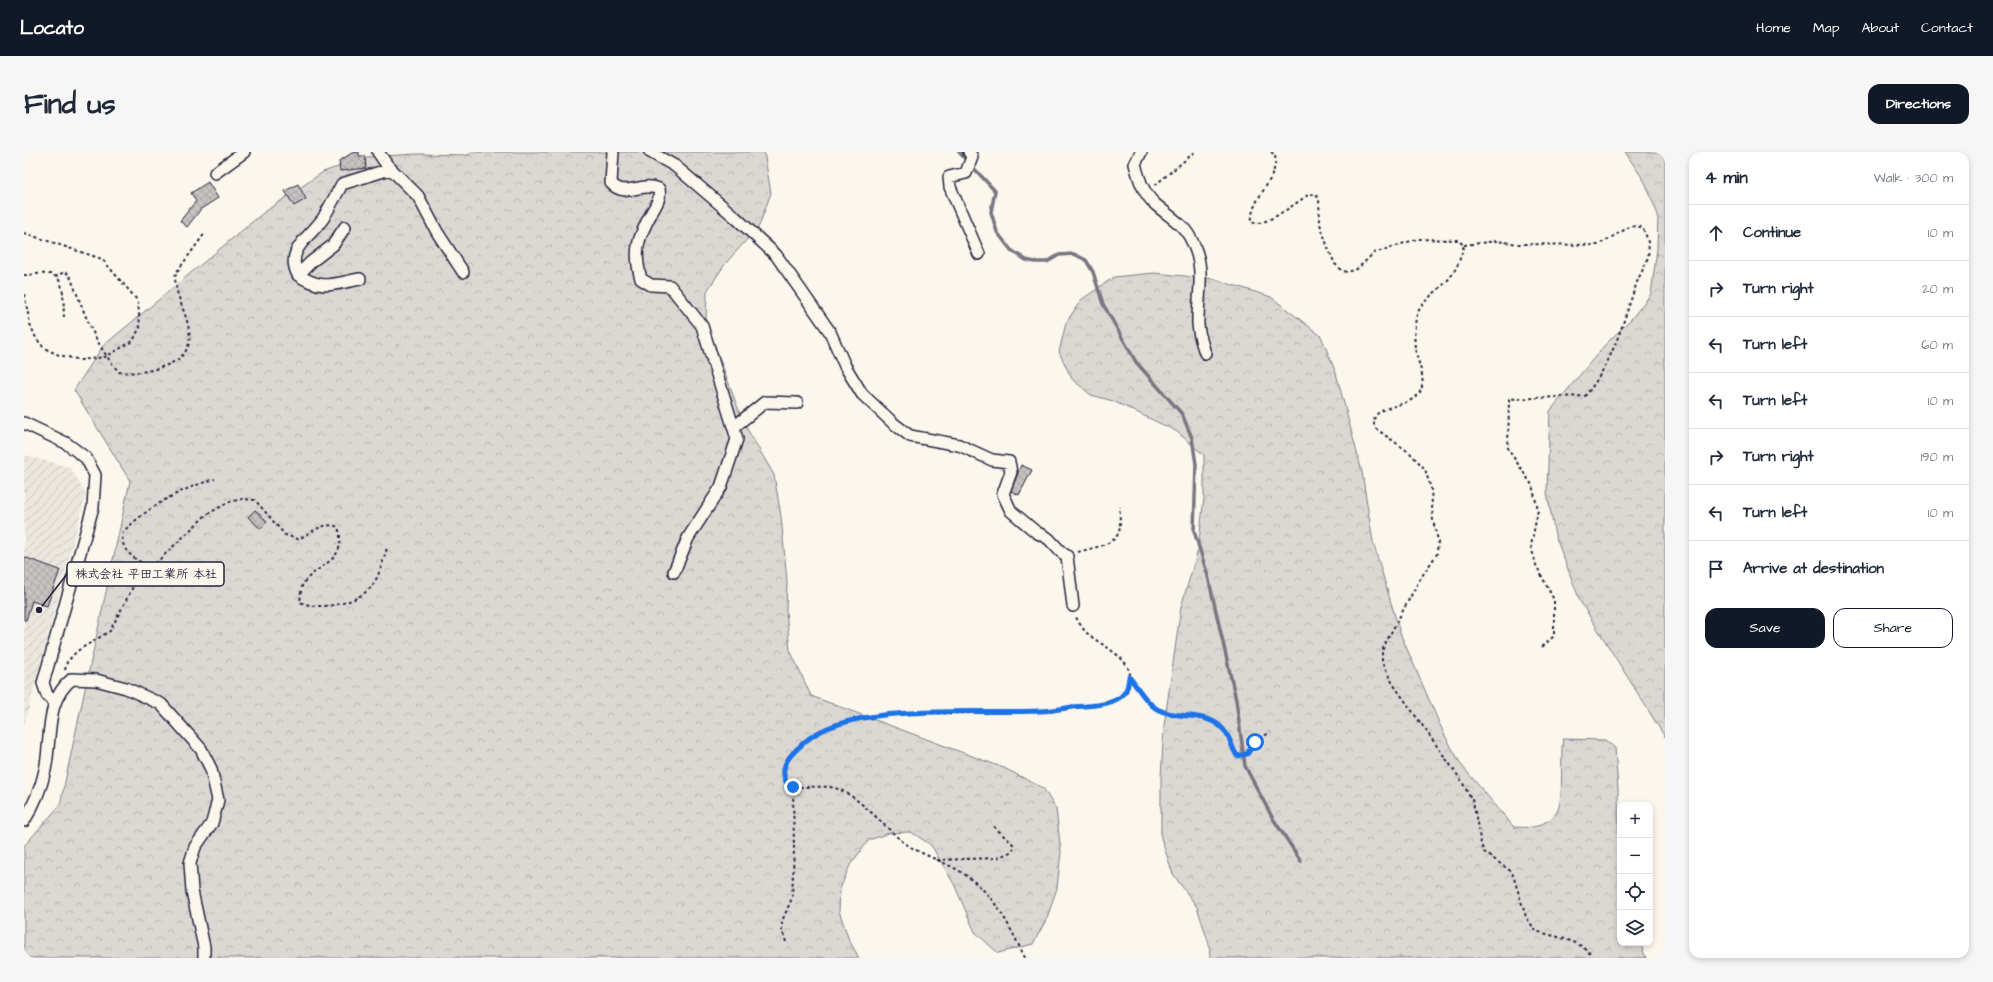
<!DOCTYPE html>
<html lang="en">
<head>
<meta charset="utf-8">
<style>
	:root { --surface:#fff; --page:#f6f6f7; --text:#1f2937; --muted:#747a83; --line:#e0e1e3; --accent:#111827 }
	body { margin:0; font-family:"Architects Daughter","Klee One",sans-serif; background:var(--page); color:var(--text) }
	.controls { position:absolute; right:12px; bottom:12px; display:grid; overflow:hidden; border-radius:8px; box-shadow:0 2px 6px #0003 }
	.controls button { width:36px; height:36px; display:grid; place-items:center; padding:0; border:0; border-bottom:1px solid var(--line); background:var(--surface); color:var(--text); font:20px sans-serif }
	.stop { position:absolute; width:12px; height:12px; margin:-9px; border:3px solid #1a73e8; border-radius:50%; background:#fff }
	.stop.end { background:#1a73e8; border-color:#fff; box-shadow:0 1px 4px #0008 }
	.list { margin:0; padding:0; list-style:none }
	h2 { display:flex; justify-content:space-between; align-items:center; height:52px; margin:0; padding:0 16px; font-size:17px }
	h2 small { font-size:13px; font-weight:400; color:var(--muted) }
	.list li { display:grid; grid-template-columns:26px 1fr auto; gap:12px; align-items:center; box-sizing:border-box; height:56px; padding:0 16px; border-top:1px solid var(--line) }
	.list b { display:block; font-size:15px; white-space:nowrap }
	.list em { font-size:13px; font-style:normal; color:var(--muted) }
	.actions { display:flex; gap:8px; padding:12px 16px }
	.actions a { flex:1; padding:9px 0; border:1px solid var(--accent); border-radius:12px; text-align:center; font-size:14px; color:var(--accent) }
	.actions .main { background:var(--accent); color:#fff }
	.icon { flex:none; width:22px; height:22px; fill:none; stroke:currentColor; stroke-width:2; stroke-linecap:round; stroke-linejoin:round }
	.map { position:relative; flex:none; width:1641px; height:806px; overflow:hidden; border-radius:12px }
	header { display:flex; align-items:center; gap:24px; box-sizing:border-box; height:56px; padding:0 20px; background:var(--accent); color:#fff }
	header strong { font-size:19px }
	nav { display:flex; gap:22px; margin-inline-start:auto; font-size:14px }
	.intro { display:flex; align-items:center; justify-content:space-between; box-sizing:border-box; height:96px; padding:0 24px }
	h1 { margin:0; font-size:28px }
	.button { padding:10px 18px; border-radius:12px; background:var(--accent); color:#fff; font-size:14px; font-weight:700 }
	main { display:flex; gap:24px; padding:0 24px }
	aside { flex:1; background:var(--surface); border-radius:12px; box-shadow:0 2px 6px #0003 }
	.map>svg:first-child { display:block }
	.industrial { fill:url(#industrial-furrows) }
	.forest { fill:url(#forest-crowns); stroke:#7e7d87 }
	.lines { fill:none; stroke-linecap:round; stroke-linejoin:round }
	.stream { stroke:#787681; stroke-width:3.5 }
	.building { fill:url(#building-cross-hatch); stroke:#22223b }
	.minor-casing { stroke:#22223b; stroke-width:14 }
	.path { stroke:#22223b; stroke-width:2; stroke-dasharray:3 3; stroke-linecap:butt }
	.minor { stroke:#fbf7ec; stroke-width:11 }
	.route { stroke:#1a73e8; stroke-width:5 }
	.leader { fill:none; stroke:#22223b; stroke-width:1.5 }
	.callout-dot { fill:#22223b; stroke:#fbf7ec; stroke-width:1.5 }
	.callout { fill:#fbf7ec; stroke:#22223b; stroke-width:1.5 }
	.callout-label { font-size:12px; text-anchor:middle; font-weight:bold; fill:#22223b }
</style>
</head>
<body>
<header>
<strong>Locato</strong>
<nav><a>Home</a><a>Map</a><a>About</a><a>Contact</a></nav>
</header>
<div class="intro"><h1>Find us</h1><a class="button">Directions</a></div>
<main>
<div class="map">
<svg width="1641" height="806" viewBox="0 0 1641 806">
	<defs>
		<pattern id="industrial-furrows" width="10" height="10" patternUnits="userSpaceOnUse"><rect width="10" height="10" fill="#ebe7df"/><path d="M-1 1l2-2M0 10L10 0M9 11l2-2" fill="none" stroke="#c9c6c0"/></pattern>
		<pattern id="forest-crowns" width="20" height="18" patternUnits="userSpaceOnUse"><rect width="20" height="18" fill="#dbd8d3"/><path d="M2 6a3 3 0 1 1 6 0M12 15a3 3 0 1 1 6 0" fill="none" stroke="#bcb9b6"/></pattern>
		<pattern id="building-cross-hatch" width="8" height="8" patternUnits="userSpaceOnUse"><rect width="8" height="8" fill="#c6c2c0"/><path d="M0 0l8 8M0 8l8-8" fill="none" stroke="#aaa6a6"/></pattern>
	</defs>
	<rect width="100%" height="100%" fill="#fbf7ec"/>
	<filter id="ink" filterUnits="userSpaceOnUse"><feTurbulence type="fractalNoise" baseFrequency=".025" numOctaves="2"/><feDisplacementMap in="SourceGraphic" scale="8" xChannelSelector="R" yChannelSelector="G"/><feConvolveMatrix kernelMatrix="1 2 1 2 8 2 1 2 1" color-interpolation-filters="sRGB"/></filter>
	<g filter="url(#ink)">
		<path class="industrial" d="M0 303 46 315 62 342 0 574Z"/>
		<path class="forest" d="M447 0H740L747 41 735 74 701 112 683 139 682 169 719 270 750 323 757 364 763 429 762 459 766 498 787 544 980 616 1019 636 1032 657 1037 700 1033 736 1023 766 1009 792 974 801 951 780 930 732 907 693 887 680 865 681 845 688 826 713 816 737 815 759 825 788 835 806H0V694L36 653 106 329 50 238 79 194 239 61 299 20 343 5 393 2 445 3Z
			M1601 0H1641V585L1556 449 1531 383 1523 340 1526 259 1580 194 1608 166 1627 142 1633 97 1634 63 1621 30Z
			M1130 121 1190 127 1247 145 1297 184 1312 221 1338 320 1349 390 1376 481 1420 582 1438 614 1490 675C1496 675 1503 676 1509 675 1517 674 1531 665 1534 658 1540 642 1536 606 1539 587L1581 588 1591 596 1594 637 1596 791H1616L1622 806H1186L1185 792 1173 755 1149 722 1137 686V626L1140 574 1157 455 1174 398 1180 346V303L1152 279 1089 249 1067 243 1048 227 1035 200 1042 171 1057 148 1090 125Z"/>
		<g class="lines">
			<path class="stream" d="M935 0 971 39 967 60 973 80 987 98 1002 108 1011 110H1023L1035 103 1050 102 1062 108 1069 120 1079 152 1112 210 1158 262 1168 286 1172 312 1170 379 1184 424 1212 548 1221 614 1248 665 1277 709"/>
		</g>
		<path class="building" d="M335 0V4H341L342 16 316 19 315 9 328 1Z
			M184 30 194 46 177 57 163 75 156 69 172 49 167 41Z
			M274 32 282 47 270 54 261 39Z
			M997 313 1008 318 995 343 987 339Z
			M231 358 243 369 237 377 224 365Z
			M0 405 36 418 23 454 8 449 2 468H0Z"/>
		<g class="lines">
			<g class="minor-casing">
				<path id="minor" d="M354 0 363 13 394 44 413 80 439 120
					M589 0 587 31C601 47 618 29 635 37 637 46 632 53 628 60 614 86 609 98 617 127L627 133 646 134 678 174 713 287 697 335 664 386 650 420
					M626 0 651 14 711 65 752 103 806 180 821 214 838 242 869 271 886 284 935 293 968 308 985 310 987 320 979 342 987 359 1012 380 1025 387 1037 400 1043 404 1049 454
					M945 0 948 5 942 21 925 25 926 35 955 102
					M1117 0 1111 12C1115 27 1119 41 1131 52 1150 69 1163 72 1172 99 1180 121 1174 145 1174 168 1173 178 1178 191 1181 201
					M191 21 220 0
					M274 123 287 110 309 93 321 75
					M336 127C308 132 299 139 274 123 260 97 288 84 300 65 306 54 312 43 318 32L366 17
					M0 271 42 291 62 306 71 323 69 355 19 531 23 543 31 551
					M710 275 741 250 773 251
					M0 669C10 653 17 637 21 618 28 587 20 549 48 527L72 528 102 536 137 552 177 597 187 617 194 648 188 671 171 695 166 711 168 739 180 795V806"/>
			</g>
			<path class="path" d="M1247 0 1251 3C1255 29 1225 47 1228 70 1239 77 1273 50 1284 43L1291 42 1295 47 1296 72 1304 96 1311 112 1319 119 1324 120 1333 117 1350 101 1393 87 1433 88 1440 93C1437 104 1434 115 1427 124 1418 137 1401 145 1394 160 1390 170 1390 185 1391 196 1393 209 1402 225 1397 238 1388 259 1342 250 1351 276L1386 301 1401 317 1407 337 1409 369 1414 388 1413 402 1396 427 1362 490 1358 499V511L1369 532 1437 628 1449 650 1457 692 1460 700 1488 720 1502 765 1512 779C1530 785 1558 787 1569 806
				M1131 33 1171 0
				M0 81 78 107 114 149 116 175 109 189 81 205 57 208 35 203 20 196 12 186 6 172 0 141
				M1440 93 1473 89 1494 92 1574 93 1607 74 1618 75C1623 84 1626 93 1624 104 1622 114 1615 123 1612 133 1598 173 1589 210 1561 244L1485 247 1484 297 1508 333 1514 358 1507 394 1512 413 1530 448V484L1517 496
				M0 123C8 123 22 120 29 123 42 128 39 154 40 165
				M31 125 40 120 45 122C60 158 68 189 95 220 110 222 129 219 143 213 192 193 145 149 152 121L181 81
				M1054 400C1066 396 1090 394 1095 380 1097 372 1095 363 1096 355
				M127 417C112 407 95 400 99 380 125 354 156 337 191 327
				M41 518 43 510 53 499 86 479 111 431 182 363 205 350 218 347 231 348 261 383 274 387C288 381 299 369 314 375 324 408 298 410 281 429 276 434 277 444 276 450 295 459 332 452 346 436 355 427 359 408 363 396
				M1105 525C1114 535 1121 550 1133 557 1152 568 1180 559 1197 575 1206 583 1207 594 1213 604L1223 602C1233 592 1232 586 1247 581
				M913 708 973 706 989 699 990 693 968 673
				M762 790 758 778V769L768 746 770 698 769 635
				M1001 806C984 771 971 742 937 720 918 708 896 703 878 689 861 675 834 644 814 637 800 632 782 637 766 634 758 625 758 615 765 605 799 559 878 561 929 561 957 560 986 560 1014 559 1029 559 1044 556 1059 554 1072 552 1095 552 1103 538 1118 508 1077 495 1062 480 1058 476 1054 469 1052 465"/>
			<use href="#minor" class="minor"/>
		</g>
	</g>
	<g class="lines" filter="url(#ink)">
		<path class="route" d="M769 635C765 634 762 631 761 627 755 610 772 598 783 588 830 550 955 562 1015 559 1026 559 1037 557 1048 555 1062 554 1083 554 1095 546 1103 541 1104 533 1105 525 1114 535 1121 550 1133 557 1153 568 1180 559 1197 575 1206 583 1207 594 1213 604L1223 602 1231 590"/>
	</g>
	<path class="leader" d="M15 458L43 422"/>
	<circle class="callout-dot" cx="15" cy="458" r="4"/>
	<rect class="callout" x="43" y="410" width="157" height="24" rx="4"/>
	<g class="callout-label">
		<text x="122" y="426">株式会社 平田工業所 本社</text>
	</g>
</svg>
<div class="controls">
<button>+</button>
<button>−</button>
<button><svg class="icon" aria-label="locate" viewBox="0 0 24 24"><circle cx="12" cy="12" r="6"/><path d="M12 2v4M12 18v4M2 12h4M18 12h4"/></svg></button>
<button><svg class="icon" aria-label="layers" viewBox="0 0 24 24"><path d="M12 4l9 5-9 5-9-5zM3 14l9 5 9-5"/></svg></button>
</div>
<div class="stop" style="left:1231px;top:590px"></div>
<div class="stop end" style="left:769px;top:635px"></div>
</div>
<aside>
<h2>4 min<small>Walk · 300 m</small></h2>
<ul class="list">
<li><svg class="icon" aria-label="ahead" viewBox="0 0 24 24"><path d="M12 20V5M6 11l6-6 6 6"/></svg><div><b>Continue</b></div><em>10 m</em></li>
<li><svg class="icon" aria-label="right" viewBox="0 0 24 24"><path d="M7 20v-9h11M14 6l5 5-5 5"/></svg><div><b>Turn right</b></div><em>20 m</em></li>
<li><svg class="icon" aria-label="left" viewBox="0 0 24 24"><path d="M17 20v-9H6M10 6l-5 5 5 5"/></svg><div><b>Turn left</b></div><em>60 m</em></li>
<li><svg class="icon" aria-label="left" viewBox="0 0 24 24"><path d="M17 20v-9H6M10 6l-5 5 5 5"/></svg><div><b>Turn left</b></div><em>10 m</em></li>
<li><svg class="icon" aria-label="right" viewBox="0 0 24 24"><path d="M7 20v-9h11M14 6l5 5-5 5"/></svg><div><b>Turn right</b></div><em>190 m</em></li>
<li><svg class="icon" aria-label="left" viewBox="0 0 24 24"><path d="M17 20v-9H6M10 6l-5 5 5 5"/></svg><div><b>Turn left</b></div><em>10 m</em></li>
<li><svg class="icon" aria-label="arrive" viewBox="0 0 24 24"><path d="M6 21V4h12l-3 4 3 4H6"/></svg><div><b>Arrive at destination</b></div></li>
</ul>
<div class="actions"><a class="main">Save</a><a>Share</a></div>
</aside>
</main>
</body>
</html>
